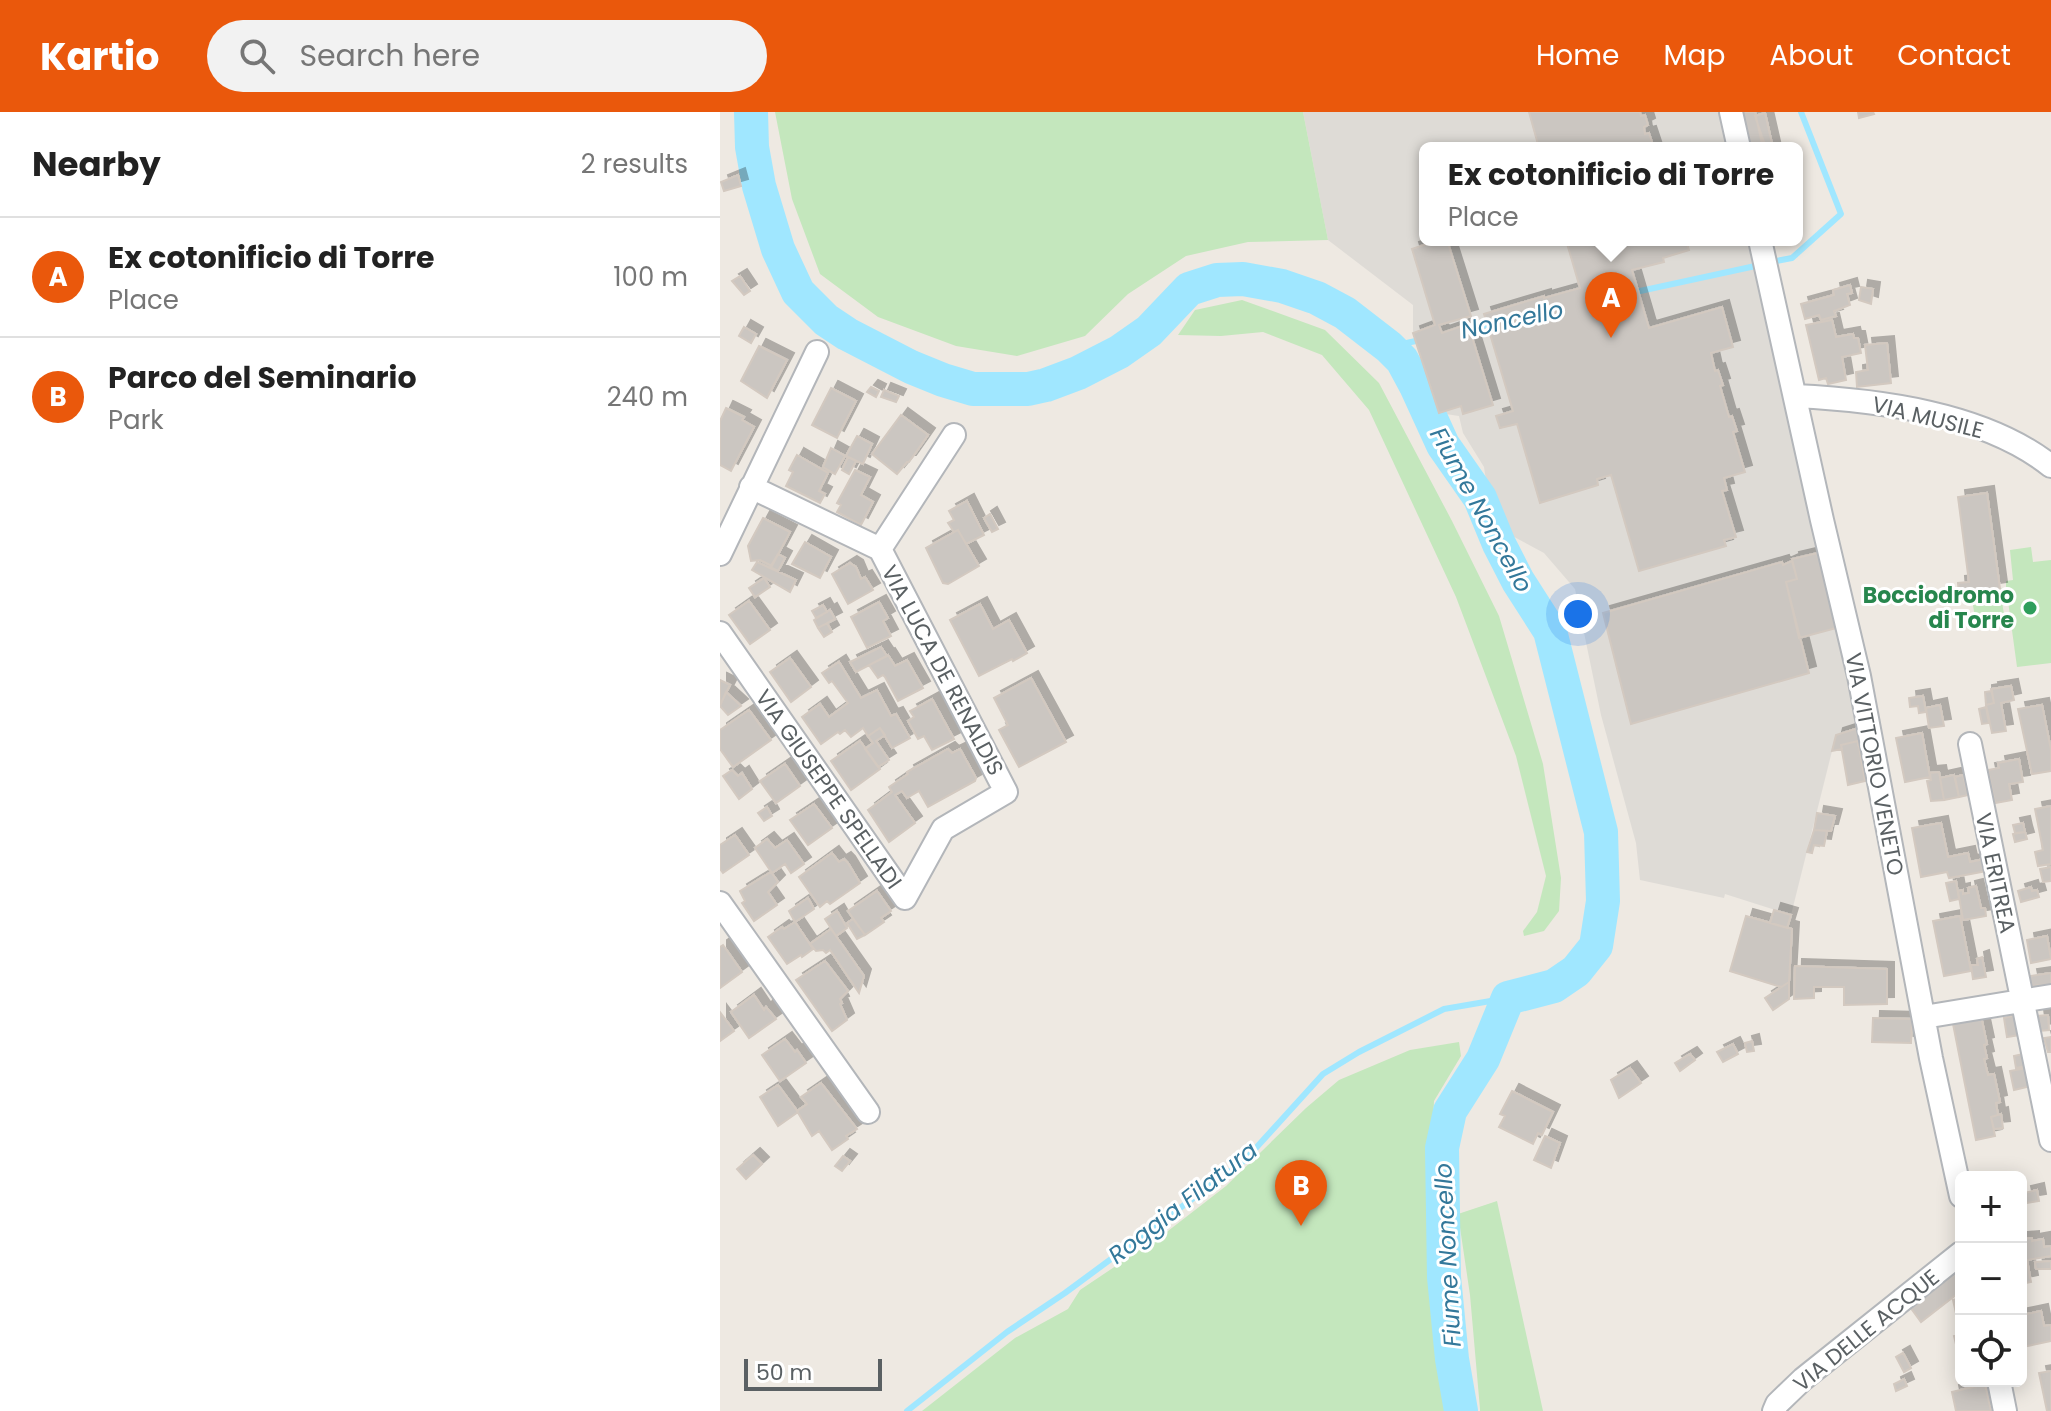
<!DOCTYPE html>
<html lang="en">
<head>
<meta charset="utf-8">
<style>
	:root { --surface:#fff; --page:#f2f2f2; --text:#222; --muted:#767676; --line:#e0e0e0; --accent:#ea580c }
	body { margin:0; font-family:Poppins,sans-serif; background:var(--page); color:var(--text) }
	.controls { position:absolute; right:24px; bottom:24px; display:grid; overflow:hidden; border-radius:12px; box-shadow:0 4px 20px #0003 }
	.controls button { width:72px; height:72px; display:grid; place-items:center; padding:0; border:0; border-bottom:2px solid var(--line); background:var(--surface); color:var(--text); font:40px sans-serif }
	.scale { position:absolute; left:24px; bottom:20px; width:138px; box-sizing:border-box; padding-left:8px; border:4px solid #5a6063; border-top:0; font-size:22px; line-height:28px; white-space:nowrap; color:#5a6063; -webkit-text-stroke:6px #fff; paint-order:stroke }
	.you { position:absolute; left:858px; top:502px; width:28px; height:28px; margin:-20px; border:6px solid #fff; border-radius:50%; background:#1a73e8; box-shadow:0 0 0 12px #1a73e833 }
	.badge { display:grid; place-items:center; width:52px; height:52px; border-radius:50%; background:var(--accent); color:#fff; font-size:26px; font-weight:700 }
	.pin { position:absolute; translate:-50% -66px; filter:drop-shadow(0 2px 4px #0008) }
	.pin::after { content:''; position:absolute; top:42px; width:28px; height:24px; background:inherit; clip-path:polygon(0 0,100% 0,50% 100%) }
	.popup { position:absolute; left:699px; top:30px; width:384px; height:104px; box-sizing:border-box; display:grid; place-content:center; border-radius:12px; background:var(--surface); filter:drop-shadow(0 2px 6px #0005); font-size:26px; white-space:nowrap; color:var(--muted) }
	.popup b { font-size:30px; color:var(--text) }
	.popup::after { content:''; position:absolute; left:50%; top:100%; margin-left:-16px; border:16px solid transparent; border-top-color:var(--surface) }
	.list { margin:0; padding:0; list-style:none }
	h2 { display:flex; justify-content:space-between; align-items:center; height:104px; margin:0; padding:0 32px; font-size:34px }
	h2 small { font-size:26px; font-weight:400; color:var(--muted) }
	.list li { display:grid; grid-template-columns:52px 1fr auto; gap:24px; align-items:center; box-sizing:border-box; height:120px; padding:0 32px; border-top:2px solid var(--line) }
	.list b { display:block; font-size:30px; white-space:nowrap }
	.list p { margin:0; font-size:26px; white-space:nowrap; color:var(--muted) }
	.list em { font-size:26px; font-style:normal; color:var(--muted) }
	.icon { flex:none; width:44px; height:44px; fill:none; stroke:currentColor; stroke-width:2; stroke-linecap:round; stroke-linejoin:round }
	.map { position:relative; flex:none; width:1331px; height:1299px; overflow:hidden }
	header { display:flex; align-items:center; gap:48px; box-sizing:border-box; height:112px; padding:0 40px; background:var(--accent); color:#fff }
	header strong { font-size:38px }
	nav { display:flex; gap:44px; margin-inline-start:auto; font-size:28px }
	.search { width:560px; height:72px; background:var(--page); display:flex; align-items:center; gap:20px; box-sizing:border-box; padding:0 28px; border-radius:44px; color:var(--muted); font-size:30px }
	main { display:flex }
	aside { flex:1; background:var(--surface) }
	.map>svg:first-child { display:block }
	.industrial { fill:#dedbd6 }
	.green { fill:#c4e7bd }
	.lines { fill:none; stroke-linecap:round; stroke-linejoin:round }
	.stream { stroke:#a0e7ff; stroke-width:6 }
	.river { stroke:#a0e7ff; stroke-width:34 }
	.building { fill:#cbc6c1; stroke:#d3c9c0; stroke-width:2; filter:url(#shadow) }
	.minor-casing { stroke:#b3b6ba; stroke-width:26 }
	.minor { stroke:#fff; stroke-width:22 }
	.leisure-dot { fill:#2e9e5b; stroke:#fff; stroke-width:3 }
	.labels { text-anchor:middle; stroke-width:6; stroke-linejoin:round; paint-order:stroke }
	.street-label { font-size:22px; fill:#5a6063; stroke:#fff }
	.leisure-label { font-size:22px; font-weight:bold; fill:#27864d; stroke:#fff; text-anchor:end }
	.water-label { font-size:24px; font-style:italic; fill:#33789a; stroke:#fff }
</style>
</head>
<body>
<header>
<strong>Kartio</strong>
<div class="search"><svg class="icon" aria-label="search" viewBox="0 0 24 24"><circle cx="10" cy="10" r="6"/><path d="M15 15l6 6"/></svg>Search here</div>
<nav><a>Home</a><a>Map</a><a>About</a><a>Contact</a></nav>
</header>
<main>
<aside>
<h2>Nearby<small>2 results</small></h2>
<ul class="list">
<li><span class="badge">A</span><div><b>Ex cotonificio di Torre</b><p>Place</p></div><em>100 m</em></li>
<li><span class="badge">B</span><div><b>Parco del Seminario</b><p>Park</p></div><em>240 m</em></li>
</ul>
</aside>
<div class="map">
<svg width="1331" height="1299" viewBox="0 0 1331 1299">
	<defs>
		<filter id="shadow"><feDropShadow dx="7" dy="-7" stdDeviation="0" flood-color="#0004"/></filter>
	</defs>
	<rect width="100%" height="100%" fill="#eee9e2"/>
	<path class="industrial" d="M583 0H1000L1007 36H705V128H1027L1120 515 1138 616 1116 623 1071 803 1005 782 1004 786 920 768 916 731 881 603 855 477 824 441 783 419 782 402 767 375 764 355 743 321 739 304 719 301 693 221V193L608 128Z"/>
	<path class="green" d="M55 0H583L608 128 528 130 466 144 408 182 365 224 297 244 236 234 158 205 100 162 72 87Z
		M522 188 605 218 659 271 732 409 779 504 823 652 841 766 839 799 824 819 804 824 803 819 817 800 826 764 796 644 736 485 649 298 602 243 543 220 501 224 458 223 475 198Z
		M1311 435 1313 450 1331 448V551L1297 555 1288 489 1282 490 1284 502 1255 505 1251 482H1256V479L1286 476V469L1293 468 1290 438Z
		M739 930 741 944 714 989 708 1109 715 1194 727 1299H202L295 1226 348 1197 360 1178 448 1119 506 1074 586 996 619 968 690 938Z
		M777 1089 823 1299H760V1297L750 1183 738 1102Z"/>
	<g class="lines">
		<path class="stream" d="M1051 150 1072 146 1121 102 1081 0
			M911 181 1040 153
			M743 218 775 211
			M669 235 700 228
			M187 1299 287 1220 345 1181 525 1048 603 962 639 940 724 897 788 886"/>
		<path class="river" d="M31 0 32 35 39 74 58 137 78 180 106 208 127 222 191 255 223 268 253 277H308L326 273 358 261 399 240 429 219 469 177 497 168 523 167 562 174 597 186 625 201 669 235 682 248 696 274 723 333 760 386 779 432 798 469 830 519 881 720 883 789 876 834 856 859 834 874 788 886 763 947 730 999 722 1036 724 1165 732 1247 741 1299"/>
	</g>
	<path class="building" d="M809 0H920L921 4 925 3 928 13 924 15 925 22 929 21 934 36H819Z
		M1016 0H1035L1043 36H1025Z
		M1138 0H1153L1154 2 1139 6Z
		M1045 1 1053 36H1046L1035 4Z
		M18 63 21 74 4 79 1 70Z
		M719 128H727L751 204 719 213 722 221 748 212 773 293 743 302 741 294 719 301 693 221 715 213 692 137Z
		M846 128H966L969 138 943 146 944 150 912 158 929 216 1002 195 1013 235 991 241 995 259 998 258 1003 273 1000 274 1009 305 1012 304 1017 319 1013 320 1025 360 1004 366 1007 378 1002 379 1016 425 1004 428 1006 434 919 459 891 363 877 367 878 373 820 391 797 312 780 316 776 304 793 299 764 202 824 184V186L860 176Z
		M20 164 30 179 24 183 12 169Z
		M1130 173 1132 181 1127 182 1130 193 1114 199 1116 204 1101 208 1099 203 1085 207 1081 192 1114 183 1113 178Z
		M1141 175 1153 177 1151 192 1139 188Z
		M1112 208 1116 225 1133 222 1134 226H1138L1141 241 1122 245 1126 268 1108 272 1106 266 1099 268 1086 213Z
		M24 215 36 222 31 231 19 224Z
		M1167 231 1171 271 1137 275 1136 260 1148 258 1145 233Z
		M39 234 67 248 47 286 21 269Z
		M151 275 159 279 156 285 147 280Z
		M111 276 136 289 117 326 92 313Z
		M164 278 179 284 176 290 161 285Z
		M6 296 24 305 22 308 34 315 11 359 0 353V309Z
		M181 303 208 323 189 350H187L177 362 152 342Z
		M137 324 152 332 143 352 126 344Z
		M111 336 125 344 115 362 103 355Z
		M77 343 108 361 99 379 105 382 100 391 66 374 73 360 69 358Z
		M128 345 136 349 129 362 122 358Z
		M135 358 150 365 141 383 153 390 141 413 117 400 121 393 117 391Z
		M1267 381 1280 477 1239 483 1238 471 1249 470 1238 385Z
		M247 389 264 423 246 432 238 418 234 420 228 411 234 408 229 399Z
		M270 402 278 417 272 420 264 406Z
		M43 406 70 420 52 454 40 448 31 449 28 434Z
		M238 418 259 454 228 472 223 471 206 436Z
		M85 430 111 445 100 466 72 452Z
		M1102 440 1120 515 1079 526 1066 470 1077 467 1072 447Z
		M58 442 65 446 58 459 50 455Z
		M1072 449 1077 467 1066 470 1089 561 911 612 883 501 1062 450 1063 453Z
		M37 450 76 468 70 480 32 458Z
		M130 451 136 455 141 467 145 465 153 478 128 492 112 462Z
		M44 466 50 475 35 485 29 476Z
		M29 489 50 518 30 532 9 503Z
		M159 490 168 506 163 509 171 524 147 536 131 505Z
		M260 492 273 517 289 508 307 541 293 549 292 547 259 564 230 508Z
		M103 493 107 500 96 506 92 499Z
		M110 498 115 507 98 516 94 508Z
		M107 511 112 520 104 525 98 516Z
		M161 535 167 544 136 560 130 550Z
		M168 543 175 554 187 548 203 576 178 589 165 565 163 563 158 566 149 553Z
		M70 546 91 575 71 590 50 560Z
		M119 550 141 586 157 578 171 604 176 602 190 626 172 636 160 616 148 624 143 616 131 625 125 618 120 622 118 620 101 632 82 605 100 592 109 605 128 591 112 569 109 571 102 561Z
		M311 566 346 630 299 655 279 618 288 613 274 586Z
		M0 568 10 573 0 593Z
		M1291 574 1294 588 1281 591 1286 619 1272 621 1266 593 1274 591 1271 577Z
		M1272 579 1274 591 1266 593 1265 580Z
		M6 580 21 594 8 603 0 594Z
		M1203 584 1206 600 1199 601 1198 594 1190 595 1189 586Z
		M212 587 234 627 212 638 204 624 198 627 188 609 194 605 190 599Z
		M1220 593 1224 614 1209 616 1206 596Z
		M1322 593 1331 638V659L1312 662 1298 597Z
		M1266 595 1269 611 1262 612 1259 597Z
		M29 598 51 628 13 655 0 637V618Z
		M160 616 165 623 156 629 169 648 158 655 145 637 153 631 148 624Z
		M1138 616 1141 632 1138 633V629L1121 633 1122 637 1112 639 1116 623Z
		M1202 621 1210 665 1185 670 1176 626Z
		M140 629 160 657 131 678 111 649Z
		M1138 629 1145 669 1128 673 1121 633Z
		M228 637 232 641 240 637 256 666 255 669 208 695 199 679 187 686 182 679 175 683 195 711 169 730 148 698 172 680 169 675 188 662 187 660Z
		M1299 647 1303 670 1289 672 1292 688 1275 691 1268 658 1279 656 1278 651Z
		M65 652 80 674 56 691 40 669Z
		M12 658 18 664 22 661 32 677 19 687 3 664Z
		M1219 660 1224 688 1211 689 1207 669 1211 668 1210 661Z
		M1234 663 1239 685 1224 688 1220 666Z
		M1243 663 1248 683 1239 685 1235 665Z
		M94 692 112 716 88 733 70 708Z
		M1331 694V752L1318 754 1315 740 1323 738 1315 697Z
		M47 695 52 704 44 709 38 701Z
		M1097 701 1115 704 1111 719 1094 718Z
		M1221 711 1228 745 1248 741 1250 750 1264 747 1267 759 1229 766 1227 760 1201 765 1192 716Z
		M1303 711 1305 720 1295 721 1293 713Z
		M1094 718 1107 719 1104 734 1094 733 1092 741 1087 740Z
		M1305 720 1307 727 1295 730 1293 722Z
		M15 723 29 743 3 761 0 757V733Z
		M47 727 55 736 67 728 84 752 71 761 65 752 52 761 35 736Z
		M112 741 119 750 124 747 128 751 140 771 110 792 107 789 100 795 79 765Z
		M1331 755V769L1323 770 1320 757Z
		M51 760 58 770 48 780 57 793 34 809 22 791 25 789 20 779Z
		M1236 769 1239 787 1230 789 1226 771Z
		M1256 774 1261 796H1265L1266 804 1243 808 1238 779 1243 778V782L1249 781 1248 776Z
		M1311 775 1312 779 1317 778 1319 785 1301 790 1298 779Z
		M157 779 171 799 161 806 164 810 145 823 128 799Z
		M88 786 94 797 75 810 69 799Z
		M1054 798 1071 803 1067 816 1050 811Z
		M117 799 127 816 116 824 105 807Z
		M1026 804 1072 817 1069 870 1061 875 1010 859Z
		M1240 804 1251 859 1224 864 1213 809Z
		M133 807 145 823 137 827 127 811Z
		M75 810 93 837 82 845 81 843 67 852 48 825 62 815 64 817Z
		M111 817 144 864 139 881 110 838 106 841 103 838 96 839 90 832Z
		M1327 824 1331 847 1311 851 1307 828Z
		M3 833 22 860 0 876V835Z
		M1262 845 1266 865 1253 867 1251 853H1258L1257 847Z
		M105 849 128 879 120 887 122 891 120 892 127 908 112 919 76 868Z
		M1075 854 1167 857V892L1124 893V875H1094V886L1074 887Z
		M1331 861V872L1312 874 1310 864Z
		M1069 870V887L1053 898 1045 886Z
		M34 883 44 898 46 895 56 907 29 926 11 900Z
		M0 900 14 919 0 929Z
		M1296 903 1300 923 1287 925 1284 906Z
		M1328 903 1329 918 1319 919 1317 904Z
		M1261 904 1267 932 1264 933 1267 946 1264 947 1268 963 1274 962 1280 990 1276 991 1278 1003 1271 1005 1275 1024 1256 1028 1232 907Z
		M1153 906 1192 907 1191 931 1152 930Z
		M1331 925V940H1328L1324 926Z
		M65 927 75 940 77 938 86 951 60 969 42 943Z
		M1032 929 1034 939 1027 940 1025 931Z
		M1013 932 1018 942 1003 950 997 940Z
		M970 942 975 948 960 959 955 951Z
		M1303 942 1306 954 1296 956 1294 944Z
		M910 956 921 971 899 986 891 968Z
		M1307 956 1311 974 1294 978 1290 959Z
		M101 971 137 1017 126 1024 128 1027 112 1038 99 1019 92 1024 77 999 87 992 81 985Z
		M58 973 78 1000 58 1014 40 985Z
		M792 979 833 1000 822 1023 818 1021 813 1032 779 1015 785 1004 780 1002Z
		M1281 1002 1283 1016 1274 1017 1271 1005Z
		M825 1024 840 1031 831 1056 814 1048Z
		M33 1043 42 1052 26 1067 17 1057Z
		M123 1044 130 1049 122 1059 115 1054Z
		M1317 1078 1319 1089 1306 1091 1304 1081Z
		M1312 1126V1129L1323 1127 1324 1135 1331 1134V1144L1307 1148 1311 1170 1301 1172V1127Z
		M1331 1149V1157H1316L1315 1150Z
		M1241 1155V1179L1201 1210 1190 1195Z
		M1241 1186V1253L1234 1224 1241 1223 1233 1188Z
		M1321 1199 1324 1214 1331 1213V1229L1303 1235 1301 1234V1203Z
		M1183 1241 1191 1256 1184 1260 1176 1245Z
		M1331 1259V1299H1327L1319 1261Z
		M1184 1267 1187 1274 1176 1279 1174 1272Z
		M1265 1272 1271 1299H1236L1232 1280Z"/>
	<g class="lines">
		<g class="minor-casing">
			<path id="minor" d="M1011 0 1019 36
				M1040 128 1102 408 1139 564 1211 946 1241 1084
				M1075 284C1158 288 1264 301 1331 354
				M160 437 234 323
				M0 442 97 240
				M0 521 185 786 223 717 286 680 160 437 31 375
				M1250 632 1331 1028
				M0 791 148 1000
				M1204 905 1331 884
				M1279 1269 1285 1299
				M1054 1299 1057 1292 1083 1267 1241 1141"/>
		</g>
		<use href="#minor" class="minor"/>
	</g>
	<circle class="leisure-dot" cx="1310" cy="496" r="8"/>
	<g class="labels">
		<g class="street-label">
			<text transform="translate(1208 305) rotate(14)" y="8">VIA MUSILE</text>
			<text transform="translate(223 558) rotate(62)" y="8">VIA LUCA DE RENALDIS</text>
			<text transform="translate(1155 652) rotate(79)" y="8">VIA VITTORIO VENETO</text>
			<text transform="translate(109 677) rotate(55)" y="8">VIA GIUSEPPE SPELLADI</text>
			<text transform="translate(1276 761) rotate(78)" y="8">VIA ERITREA</text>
			<text transform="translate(1146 1218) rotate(-39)" y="8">VIA DELLE ACQUE</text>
		</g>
		<g class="leisure-label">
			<text x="1294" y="491">Bocciodromo<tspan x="1294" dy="25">di Torre</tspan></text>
		</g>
		<g class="water-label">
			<text transform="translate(792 208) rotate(-12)" y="8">Noncello</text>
			<text transform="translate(761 398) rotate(61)" y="8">Fiume Noncello</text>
			<text transform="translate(463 1091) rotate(-38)" y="8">Roggia Filatura</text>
			<text transform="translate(728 1143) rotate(-93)" y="8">Fiume Noncello</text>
		</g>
	</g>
</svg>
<div class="controls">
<button>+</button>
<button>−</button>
<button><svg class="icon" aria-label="locate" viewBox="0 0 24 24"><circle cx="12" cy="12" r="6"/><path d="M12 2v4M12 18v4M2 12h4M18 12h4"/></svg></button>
</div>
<div class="scale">50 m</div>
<div class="you"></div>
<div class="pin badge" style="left:891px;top:226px">A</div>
<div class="popup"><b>Ex cotonificio di Torre</b>Place</div>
<div class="pin badge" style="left:581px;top:1114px">B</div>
</div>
</main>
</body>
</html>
